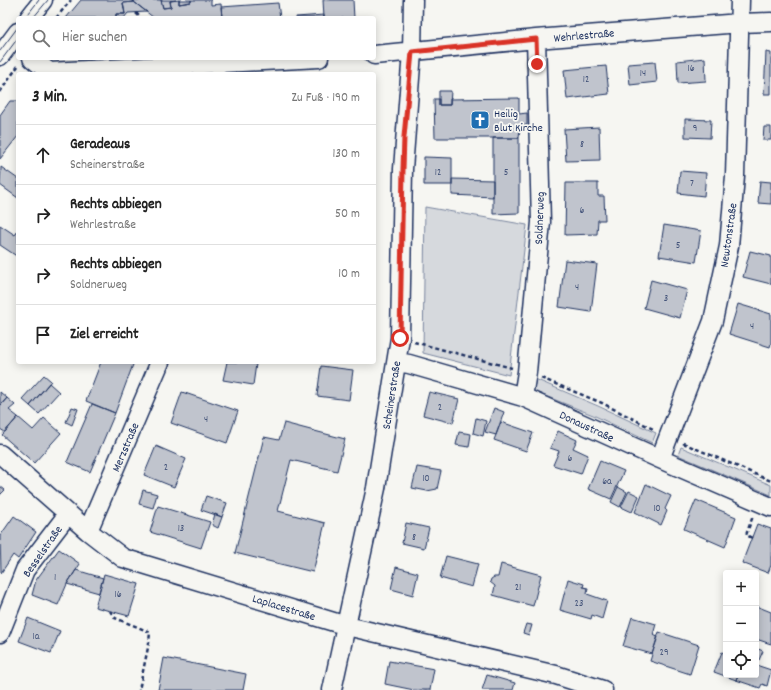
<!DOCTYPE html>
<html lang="de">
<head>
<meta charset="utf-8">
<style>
	:root { --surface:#fff; --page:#f6f6f6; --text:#222; --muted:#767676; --line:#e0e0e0 }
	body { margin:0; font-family:Dekko,sans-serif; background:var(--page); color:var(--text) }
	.controls { position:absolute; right:12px; bottom:12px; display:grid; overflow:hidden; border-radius:4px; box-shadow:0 2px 10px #0003 }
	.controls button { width:36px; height:36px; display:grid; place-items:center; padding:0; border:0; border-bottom:1px solid var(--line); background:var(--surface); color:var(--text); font:20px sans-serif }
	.stop { position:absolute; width:12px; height:12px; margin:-9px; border:3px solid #d93025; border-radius:50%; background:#fff }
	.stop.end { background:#d93025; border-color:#fff; box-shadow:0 1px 4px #0008 }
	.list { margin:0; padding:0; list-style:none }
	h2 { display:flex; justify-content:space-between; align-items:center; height:52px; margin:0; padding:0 16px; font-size:17px }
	h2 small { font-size:13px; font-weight:400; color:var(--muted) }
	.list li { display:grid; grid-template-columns:26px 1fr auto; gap:12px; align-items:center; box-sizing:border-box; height:60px; padding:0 16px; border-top:1px solid var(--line) }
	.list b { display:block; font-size:15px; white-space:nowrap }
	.list p { margin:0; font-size:13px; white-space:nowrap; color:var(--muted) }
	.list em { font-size:13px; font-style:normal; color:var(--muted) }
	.icon { flex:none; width:22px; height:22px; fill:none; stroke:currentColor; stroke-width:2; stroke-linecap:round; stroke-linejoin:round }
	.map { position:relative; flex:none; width:771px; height:690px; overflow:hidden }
	.search { position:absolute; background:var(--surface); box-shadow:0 2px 10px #0003; left:16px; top:16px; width:360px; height:44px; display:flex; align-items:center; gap:10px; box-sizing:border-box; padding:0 14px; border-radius:4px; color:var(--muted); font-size:15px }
	.panel { position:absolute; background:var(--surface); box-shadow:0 2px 10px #0003; left:16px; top:72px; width:360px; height:292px; border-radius:4px }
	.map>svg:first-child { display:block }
	.green { fill:#d6d9dd; stroke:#78849e }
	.building { fill:#c0c4cd; stroke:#1b2f5e }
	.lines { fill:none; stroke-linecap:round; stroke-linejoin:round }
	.minor-casing { stroke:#1b2f5e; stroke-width:21 }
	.path { stroke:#1b2f5e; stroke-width:2.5; stroke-dasharray:4 3; stroke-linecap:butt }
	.minor { stroke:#f6f6f2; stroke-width:18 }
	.tram { stroke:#1b2f5e; stroke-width:1 }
	.route { stroke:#d93025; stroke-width:5 }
	.labels { text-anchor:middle; stroke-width:3.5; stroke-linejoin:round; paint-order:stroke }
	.number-label { font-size:10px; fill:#44547a }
	.street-label { font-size:12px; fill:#1b2f5e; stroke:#f6f6f2 }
	.poi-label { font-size:12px; fill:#1b2f5e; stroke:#f6f6f2; text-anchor:start }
</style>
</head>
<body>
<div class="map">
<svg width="771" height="690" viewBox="0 0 771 690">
	<rect width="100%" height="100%" fill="#f6f6f2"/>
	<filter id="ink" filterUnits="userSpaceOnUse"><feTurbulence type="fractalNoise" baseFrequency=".025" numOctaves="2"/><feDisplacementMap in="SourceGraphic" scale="8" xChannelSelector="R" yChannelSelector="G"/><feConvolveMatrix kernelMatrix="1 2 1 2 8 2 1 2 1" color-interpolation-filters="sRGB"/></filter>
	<g filter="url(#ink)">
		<path class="green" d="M425 207 527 225 509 375 423 353Z
			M535 379 598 406 656 433 652 443 593 415 533 391Z
			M681 447 771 485V495L678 455Z"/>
		<path class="building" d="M81 0H134V2L123 3 125 14H116V18H66Z
			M134 0H161L163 8 171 7 170 1 179 0V4L191 2V0H211V5L221 4 222 18H154L134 2Z
			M161 0H176L170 1 171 7 163 8Z
			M179 0H191V2L179 4Z
			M323 0H353L354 18H324Z
			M134 2 147 12 128 13 124 18H116V14H125L123 3Z
			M278 3 280 18H222L221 7Z
			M324 15V18H296V17Z
			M766 52 771 53V94H764Z
			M705 58 706 81 678 83 677 61Z
			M655 62 657 82 630 85 628 64Z
			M606 66 609 94 567 99 564 70Z
			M439 91H451L450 105H439Z
			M519 98V114L527 113V125L520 126 519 138H435L434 99H439V105H450V99Z
			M10 101H18V136L0 159V115Z
			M685 119 711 120 710 138 685 137Z
			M599 127 600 160 566 161 564 129Z
			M764 127H771V140H763Z
			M493 138H519V213L493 214Z
			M424 157 452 158V185H424Z
			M1 167 18 179V198L0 185Z
			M680 171 706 173 704 196 678 193Z
			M452 179 493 180V197L452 195Z
			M760 181 771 182V204L758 203Z
			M566 183H598V196H604L605 220H598L597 234 565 235Z
			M0 225 15 235 18 231V257L0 245Z
			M664 225 701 231 696 262 659 256Z
			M750 251 771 256V284L743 277Z
			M565 260 597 264 591 312 559 307Z
			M651 280 687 290 680 318 644 308Z
			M738 304 771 314V343L770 347 729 334Z
			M101 362H134L115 413 86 401Z
			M227 362H246L256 364 253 385 223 380Z
			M321 366 353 370 349 400 317 396Z
			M44 375 51 381 30 406 22 399Z
			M49 383 59 392 39 414 30 406Z
			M0 392 7 398 0 406Z
			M182 392 238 411 227 443 171 423Z
			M429 392 459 399 453 423 423 415Z
			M7 398 15 405 9 410 18 417 5 432 0 429V406Z
			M92 404 115 413 90 472 67 462Z
			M72 407 78 409 72 425 66 422Z
			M494 408 504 412 496 435 485 432Z
			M18 417 33 430 44 418 61 433 34 463 2 435Z
			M476 418 486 421 483 436 473 433Z
			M501 422 533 433 526 451 494 440Z
			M284 423 345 439 337 471 291 460 278 511 325 523 313 572 235 553 264 437 279 440Z
			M558 431 577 440 573 448 588 455 581 474 553 465 559 451 550 448Z
			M459 432 471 434 469 447 456 445Z
			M156 446 186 459 174 487 144 475Z
			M600 461 624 471 611 499 588 489Z
			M417 467 441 471 437 489 427 491 412 488Z
			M646 484 671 496 665 509 667 511 661 525 635 512Z
			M0 486 5 490 0 495Z
			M618 487 627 492 620 507 611 502Z
			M143 490 157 494 153 508 139 504Z
			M629 491 639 496 632 512 621 507Z
			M206 496 227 503 222 517 201 510Z
			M696 500 736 517 725 547 684 529Z
			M158 506 210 522 201 548 150 532Z
			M215 514 222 517 218 528 212 525Z
			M14 516 36 532 18 559 13 555 1 573 0 536Z
			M406 523 429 528 424 548 402 543Z
			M757 524 771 529V565L768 573 742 563Z
			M59 549 80 564 67 584 58 605 32 595 36 580Z
			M446 556 478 564 472 587 440 578Z
			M501 564 541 575 533 606 493 595 495 586 490 582 491 579 494 577H498Z
			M396 567 418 573 413 595 391 589Z
			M76 570 103 578 99 593 67 584Z
			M104 574 139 584 129 616 95 607Z
			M568 579 584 584 583 587 588 588 587 594 607 601 602 619 592 615 591 619 560 610Z
			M756 606 771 612V644L756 639Z
			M632 617 656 624 653 635 658 637 652 654 623 646Z
			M28 618 60 631 51 653 19 641Z
			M526 624 532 625 529 635 523 633Z
			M659 632 699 645 690 674 650 661Z
			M756 648 763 651 759 660 756 659Z
			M722 652 726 654V675H738L736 680 714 672Z
			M164 658 246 674 243 690H158Z
			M389 661 434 669 430 690H414L385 684Z
			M756 665 771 670 767 686 762 684 760 688 736 680 738 675H756Z
			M487 675 515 683 513 690H482Z"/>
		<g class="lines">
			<g class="minor-casing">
				<path id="minor" d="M29 18 43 0
					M374 55 536 39 740 23 771 22
					M0 56 18 32
					M32 58 49 72 319 58
					M397 362 409 364 523 397 660 459 771 507
					M523 397 527 372 541 222 536 39
					M0 454 88 531 123 558 347 626 556 675 603 690
					M660 459 713 321 729 246 735 176 740 0
					M88 531 160 362
					M0 633 25 570 68 514
					M332 690 376 488 400 338 403 169 412 52 413 0"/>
			</g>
			<path class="path" d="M136 13 141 18
				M56 18 71 0
				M0 92 18 66
				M414 342 512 368
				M541 378 602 403 655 430
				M683 443 771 481
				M752 538 746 535 753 516
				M110 611 115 618 150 632 149 643 139 690"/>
			<use href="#minor" class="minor"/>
			<path class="tram" d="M25 18 39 0
				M33 18 48 0
				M0 51 18 27
				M0 62 18 38"/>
		</g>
	</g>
	<g class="lines" filter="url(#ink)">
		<path class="route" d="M400 338 403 169 404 137 412 52 536 39 537 64"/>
	</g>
	<defs>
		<g id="church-square" transform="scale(1)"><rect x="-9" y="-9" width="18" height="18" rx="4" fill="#1f6fb2" stroke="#f6f6f2"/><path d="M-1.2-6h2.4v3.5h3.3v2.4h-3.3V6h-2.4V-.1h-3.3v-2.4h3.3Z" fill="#fff"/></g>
	</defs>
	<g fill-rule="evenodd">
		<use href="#church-square" x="480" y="120"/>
	</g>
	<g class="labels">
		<g class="number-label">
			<text x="691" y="71">16</text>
			<text x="643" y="76">14</text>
			<text x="586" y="82">12</text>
			<text x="695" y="131">9</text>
			<text x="582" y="147">8</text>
			<text x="438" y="175">12</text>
			<text x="506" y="175">5</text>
			<text x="692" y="186">7</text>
			<text x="582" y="213">6</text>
			<text x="678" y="248">5</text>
			<text x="577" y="290">4</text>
			<text x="666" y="301">3</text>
			<text x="752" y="329">4</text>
			<text x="440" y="410">2</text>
			<text x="206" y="422">4</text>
			<text x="570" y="461">6</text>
			<text x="166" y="470">2</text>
			<text x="426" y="481">10</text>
			<text x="607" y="484">6a</text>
			<text x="657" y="511">10</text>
			<text x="181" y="531">13</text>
			<text x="414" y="540">8</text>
			<text x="55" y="580">1</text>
			<text x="518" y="590">21</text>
			<text x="118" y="597">16</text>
			<text x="579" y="606">23</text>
			<text x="36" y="639">1a</text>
			<text x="664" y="655">29</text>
		</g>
		<g class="street-label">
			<text transform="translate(584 35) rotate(-5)" y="4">Wehrlestraße</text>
			<text transform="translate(539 218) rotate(-88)" y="4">Soldnerweg</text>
			<text transform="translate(728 235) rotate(-82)" y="4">Newtonstraße</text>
			<text transform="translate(391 395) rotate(-81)" y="4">Scheinerstraße</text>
			<text transform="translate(587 426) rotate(25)" y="4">Donaustraße</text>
			<text transform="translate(125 447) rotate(-67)" y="4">Merzstraße</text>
			<text transform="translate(42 551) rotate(-55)" y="4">Besselstraße</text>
			<text transform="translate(284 607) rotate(17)" y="4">Laplacestraße</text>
		</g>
		<g class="poi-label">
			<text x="494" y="117">Heilig<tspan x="494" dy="14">Blut Kirche</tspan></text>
		</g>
	</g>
</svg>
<div class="controls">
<button>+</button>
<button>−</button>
<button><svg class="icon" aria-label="locate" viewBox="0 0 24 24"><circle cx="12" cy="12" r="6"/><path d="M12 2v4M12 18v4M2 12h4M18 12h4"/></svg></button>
</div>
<div class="stop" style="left:400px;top:338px"></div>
<div class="stop end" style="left:537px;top:64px"></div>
<div class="search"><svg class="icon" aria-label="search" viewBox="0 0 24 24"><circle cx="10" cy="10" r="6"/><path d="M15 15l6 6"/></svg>Hier suchen</div>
<section class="panel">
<h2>3 Min.<small>Zu Fuß · 190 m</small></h2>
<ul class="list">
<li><svg class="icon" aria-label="ahead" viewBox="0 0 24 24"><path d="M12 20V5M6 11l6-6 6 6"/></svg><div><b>Geradeaus</b><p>Scheinerstraße</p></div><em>130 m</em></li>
<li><svg class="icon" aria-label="right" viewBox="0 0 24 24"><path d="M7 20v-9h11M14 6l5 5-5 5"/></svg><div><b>Rechts abbiegen</b><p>Wehrlestraße</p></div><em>50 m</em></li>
<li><svg class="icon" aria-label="right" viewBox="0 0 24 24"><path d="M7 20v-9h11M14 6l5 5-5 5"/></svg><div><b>Rechts abbiegen</b><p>Soldnerweg</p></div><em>10 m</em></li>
<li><svg class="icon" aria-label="arrive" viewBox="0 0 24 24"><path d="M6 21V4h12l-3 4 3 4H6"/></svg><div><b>Ziel erreicht</b></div></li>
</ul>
</section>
</div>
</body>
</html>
